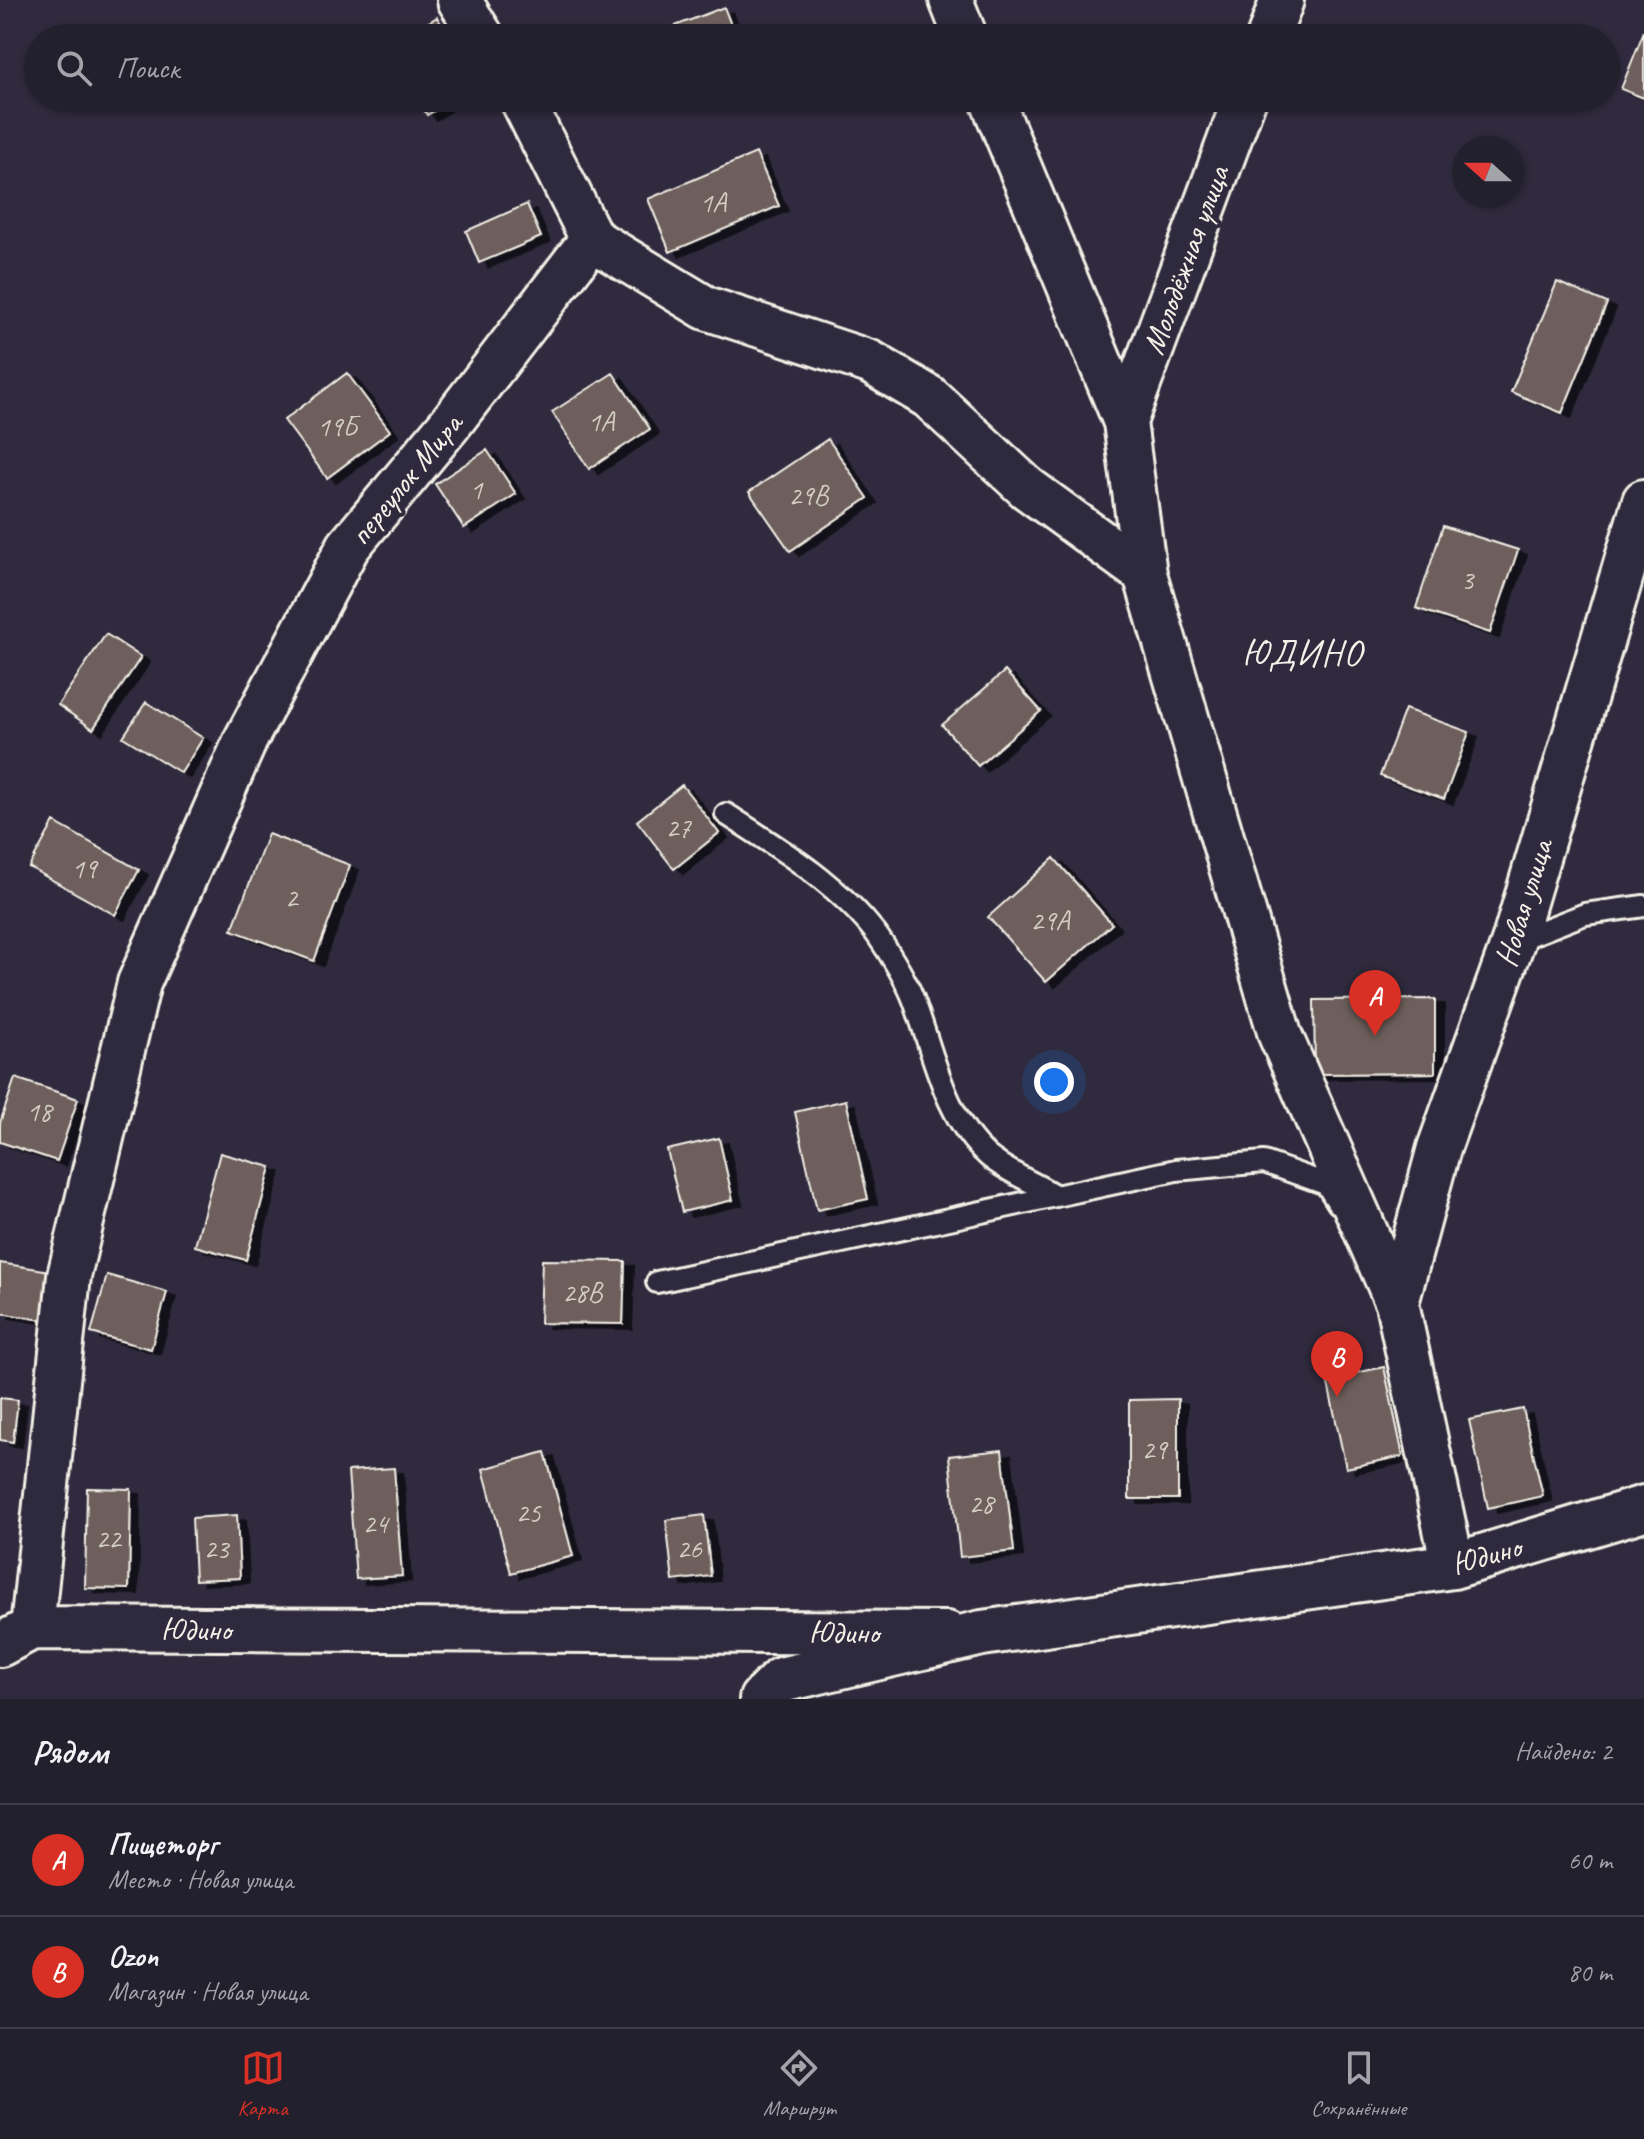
<!DOCTYPE html>
<html lang="ru">
<head>
<meta charset="utf-8">
<style>
	:root { --surface:#23202e; --page:#2f2d3a; --text:#f1f3f6; --muted:#a3a3aa; --line:#403e4a; --accent:#d93025 }
	body { margin:0; font-family:Caveat,sans-serif; background:var(--page); color:var(--text) }
	.compass { position:absolute; left:1452px; top:136px; width:72px; height:72px; border-radius:50%; background:var(--surface); box-shadow:0 2px 6px #0004; rotate:291deg }
	.you { position:absolute; left:1054px; top:1082px; width:28px; height:28px; margin:-20px; border:6px solid #fff; border-radius:50%; background:#1a73e8; box-shadow:0 0 0 12px #1a73e833 }
	.badge { display:grid; place-items:center; width:52px; height:52px; border-radius:50%; background:var(--accent); color:#fff; font-size:26px; font-weight:700 }
	.pin { position:absolute; translate:-50% -66px; filter:drop-shadow(0 2px 4px #0008) }
	.pin::after { content:''; position:absolute; top:42px; width:28px; height:24px; background:inherit; clip-path:polygon(0 0,100% 0,50% 100%) }
	.list { margin:0; padding:0; list-style:none }
	h2 { display:flex; justify-content:space-between; align-items:center; height:104px; margin:0; padding:0 32px; font-size:34px }
	h2 small { font-size:26px; font-weight:400; color:var(--muted) }
	.list li { display:grid; grid-template-columns:52px 1fr auto; gap:24px; align-items:center; box-sizing:border-box; height:112px; padding:0 32px; border-top:2px solid var(--line) }
	.list b { display:block; font-size:30px; white-space:nowrap }
	.list p { margin:0; font-size:26px; white-space:nowrap; color:var(--muted) }
	.list em { font-size:26px; font-style:normal; color:var(--muted) }
	.icon { flex:none; width:44px; height:44px; fill:none; stroke:currentColor; stroke-width:2; stroke-linecap:round; stroke-linejoin:round }
	.map { position:relative; flex:none; width:1644px; height:1699px; overflow:hidden }
	.search { position:absolute; background:var(--surface); box-shadow:0 2px 6px #0004; left:24px; right:24px; top:24px; height:88px; display:flex; align-items:center; gap:20px; box-sizing:border-box; padding:0 28px; border-radius:44px; color:var(--muted); font-size:30px }
	.sheet { height:328px; background:var(--surface) }
	nav { display:flex; justify-content:space-around; align-items:center; box-sizing:border-box; height:112px; border-top:2px solid var(--line); background:var(--surface); font-size:22px; color:var(--muted) }
	nav a { display:grid; justify-items:center; gap:4px }
	nav .on { color:var(--accent) }
	.map>svg:first-child { display:block }
	.building { fill:#6e5e5c; stroke:#f4f1e8; stroke-width:2; filter:url(#shadow) }
	.lines { fill:none; stroke-linecap:round; stroke-linejoin:round }
	.lane-casing { stroke:#f4f1e8; stroke-width:26 }
	.street-casing { stroke:#f4f1e8; stroke-width:48 }
	.secondary-casing { stroke:#f4f1e8; stroke-width:50 }
	.lane { stroke:#2f2a3d; stroke-width:20 }
	.street { stroke:#2f2a3d; stroke-width:42 }
	.secondary { stroke:#2f2a3d; stroke-width:44 }
	.labels { text-anchor:middle; stroke-width:8; stroke-linejoin:round; paint-order:stroke }
	.number-label { font-size:28px; fill:#d2ccc5 }
	.street-label { font-size:32px; fill:#f4f1e8; stroke:#2f2a3d }
	.quarter-label { font-size:36px; letter-spacing:2px; fill:#f4f1e8; stroke:#2f2a3d }
</style>
</head>
<body>
<div class="map">
<svg width="1644" height="1699" viewBox="0 0 1644 1699">
	<defs>
		<filter id="shadow"><feDropShadow dx="9" dy="5" stdDeviation="0" flood-color="#0009"/></filter>
	</defs>
	<rect width="100%" height="100%" fill="#2f2a3d"/>
	<filter id="ink" filterUnits="userSpaceOnUse"><feTurbulence type="fractalNoise" baseFrequency=".0125" numOctaves="2"/><feDisplacementMap in="SourceGraphic" scale="16" xChannelSelector="R" yChannelSelector="G"/><feConvolveMatrix kernelMatrix="1 2 1 2 8 2 1 2 1" color-interpolation-filters="sRGB"/></filter>
	<g filter="url(#ink)">
		<path class="building" d="M724 7 736 38H664L662 31Z
			M437 17 450 38H402Z
			M1644 31V98L1621 89Z
			M417 98H455L427 115Z
			M756 153 779 206 670 252 648 199Z
			M527 204 541 237 479 263 466 231Z
			M1557 282 1607 303 1562 413 1511 392Z
			M347 373 390 431 327 478 284 420Z
			M613 373 650 429 589 469 552 412Z
			M828 439 868 498 790 551 749 492Z
			M487 450 516 494 464 528 435 484Z
			M1443 526 1518 550 1490 633 1416 608Z
			M106 634 141 657 93 729 58 705Z
			M1005 671 1041 711 978 766 942 725Z
			M146 702 203 738 181 773 123 737Z
			M1405 709 1469 732 1444 799 1380 776Z
			M682 785 719 833 674 869 637 821Z
			M54 822 139 870 115 915 29 867Z
			M268 834 350 865 314 961 232 930Z
			M1054 858 1112 924 1046 982 988 917Z
			M1435 999V1073L1315 1074 1314 1000Z
			M15 1078 78 1099 57 1161 0 1142V1123Z
			M846 1100 868 1199 817 1210 795 1112Z
			M719 1138 733 1200 682 1212 667 1150Z
			M220 1153 271 1167 246 1260 195 1246Z
			M542 1260 625 1261 623 1324 540 1323Z
			M0 1263 57 1272 49 1321 0 1313Z
			M107 1275 167 1292 151 1349 91 1333Z
			M1384 1367 1403 1456 1346 1468 1327 1379Z
			M0 1398 18 1400 13 1442 0 1440Z
			M1178 1399V1499H1129V1400Z
			M1523 1409 1543 1496 1488 1508 1469 1420Z
			M1002 1450 1014 1551 960 1557 949 1456Z
			M545 1452 573 1556 511 1573 483 1469Z
			M394 1468 402 1576 356 1579 348 1471Z
			M87 1488 131 1489 129 1589 85 1588Z
			M237 1515 240 1578 195 1580 192 1518Z
			M704 1515 711 1576 673 1581 666 1520Z"/>
		<g class="lines">
			<g class="lane-casing">
				<path id="lane" d="M726 814C779 848 839 884 877 935 890 954 905 978 913 998 933 1051 944 1117 988 1156 1007 1172 1035 1183 1056 1196
					M1513 942 1585 914 1644 906
					M657 1282 1176 1170 1264 1162 1326 1184 1338 1203"/>
			</g>
			<g class="street-casing">
				<path id="street" d="M459 0 483 38
					M951 0 966 38
					M1268 38 1282 0
					M521 98 592 239 706 308 870 362 929 397 1027 488 1145 574 1280 1035 1397 1303 1453 1566
					M991 98 1125 422 1145 574
					M1125 422 1245 98
					M1397 1303 1439 1148 1513 942 1644 501
					M32 1628 69 1276 139 983 246 739 348 547 450 424 592 239
					M0 1645 32 1628 947 1633"/>
			</g>
			<g class="secondary-casing">
				<path id="secondary" d="M762 1699 781 1680 982 1633 1453 1566 1644 1508"/>
			</g>
			<use href="#lane" class="lane"/>
			<use href="#street" class="street"/>
			<use href="#secondary" class="secondary"/>
		</g>
	</g>
	<g class="labels">
		<g class="number-label">
			<text x="713" y="212">1А</text>
			<text x="601" y="431">1А</text>
			<text x="337" y="436">19Б</text>
			<text x="476" y="499">1</text>
			<text x="808" y="505">29В</text>
			<text x="1467" y="589">3</text>
			<text x="678" y="837">27</text>
			<text x="84" y="878">19</text>
			<text x="291" y="907">2</text>
			<text x="1050" y="930">29А</text>
			<text x="39" y="1121">18</text>
			<text x="582" y="1302">28В</text>
			<text x="1154" y="1459">29</text>
			<text x="981" y="1513">28</text>
			<text x="528" y="1522">25</text>
			<text x="375" y="1533">24</text>
			<text x="108" y="1548">22</text>
			<text x="216" y="1558">23</text>
			<text x="689" y="1558">26</text>
		</g>
		<g class="street-label">
			<text transform="translate(1185 260) rotate(-70)" y="11">Молодёжная улица</text>
			<text transform="translate(405 479) rotate(-51)" y="11">переулок Мира</text>
			<text transform="translate(1523 903) rotate(-73)" y="11">Новая улица</text>
			<text transform="translate(1486 1555) rotate(-16)" y="11">Юдино</text>
			<text x="196" y="1640">Юдино</text>
			<text x="844" y="1643">Юдино</text>
		</g>
		<g class="quarter-label">
			<text x="1303" y="665">ЮДИНО</text>
		</g>
	</g>
</svg>
<svg class="compass" viewBox="-18 -18 36 36"><path d="M0-13l5 13h-10z" fill="#e53935"/><path d="M0 13l5-13h-10z" fill="#a3a3aa"/></svg>
<div class="you"></div>
<div class="pin badge" style="left:1375px;top:1036px">A</div>
<div class="pin badge" style="left:1337px;top:1397px">B</div>
<div class="search"><svg class="icon" aria-label="search" viewBox="0 0 24 24"><circle cx="10" cy="10" r="6"/><path d="M15 15l6 6"/></svg>Поиск</div>
</div>
<section class="sheet">
<h2>Рядом<small>Найдено: 2</small></h2>
<ul class="list">
<li><span class="badge">A</span><div><b>Пищеторг</b><p>Место · Новая улица</p></div><em>60 m</em></li>
<li><span class="badge">B</span><div><b>Ozon</b><p>Магазин · Новая улица</p></div><em>80 m</em></li>
</ul>
</section>
<nav>
<a class="on"><svg class="icon" aria-label="map" viewBox="0 0 24 24"><path d="M3 6l6-2 6 2 6-2v14l-6 2-6-2-6 2zM9 4v14M15 6v14"/></svg>Карта</a>
<a><svg class="icon" aria-label="directions" viewBox="0 0 24 24"><path d="M12 3l9 9-9 9-9-9zM9 14v-3h6M13 9l2 2-2 2"/></svg>Маршрут</a>
<a><svg class="icon" aria-label="saved" viewBox="0 0 24 24"><path d="M7 4h10v16l-5-4-5 4z"/></svg>Сохранённые</a>
</nav>
</body>
</html>
